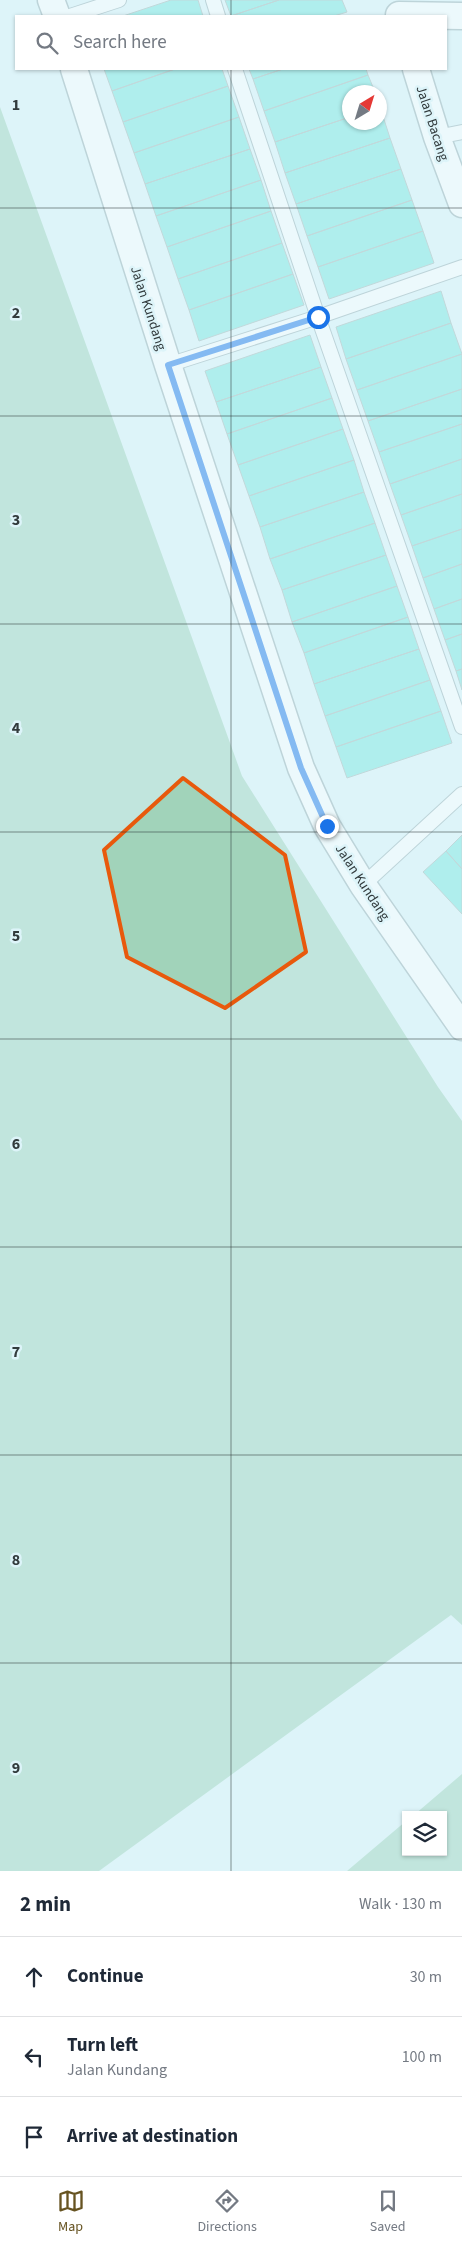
<!DOCTYPE html>
<html lang="en">
<head>
<meta charset="utf-8">
<style>
	:root { --surface:#fff; --page:#f2f2f3; --text:#1f2937; --muted:#747a83; --line:#e0e1e3; --accent:#665321 }
	body { margin:0; font-family:"Source Sans 3",sans-serif; background:var(--page); color:var(--text) }
	.controls { position:absolute; right:15px; bottom:15px; display:grid; overflow:hidden; border-radius:0px; box-shadow:0 1px 4px #0004 }
	.controls button { width:45px; height:45px; display:grid; place-items:center; padding:0; border:0; border-bottom:1px solid var(--line); background:var(--surface); color:var(--text); font:25px sans-serif }
	.compass { position:absolute; left:342px; top:85px; width:45px; height:45px; border-radius:50%; background:var(--surface); box-shadow:0 1px 4px #0004; rotate:38deg }
	.stop { position:absolute; width:15px; height:15px; margin:-11px; border:4px solid #1a73e8; border-radius:50%; background:#fff }
	.stop.end { background:#1a73e8; border-color:#fff; box-shadow:0 1px 5px #0008 }
	.list { margin:0; padding:0; list-style:none }
	h2 { display:flex; justify-content:space-between; align-items:center; height:65px; margin:0; padding:0 20px; font-size:21px }
	h2 small { font-size:16px; font-weight:400; color:var(--muted) }
	.list li { display:grid; grid-template-columns:32px 1fr auto; gap:15px; align-items:center; box-sizing:border-box; height:80px; padding:0 20px; border-top:1px solid var(--line) }
	.list b { display:block; font-size:19px; white-space:nowrap }
	.list p { margin:0; font-size:16px; white-space:nowrap; color:var(--muted) }
	.list em { font-size:16px; font-style:normal; color:var(--muted) }
	.icon { flex:none; width:28px; height:28px; fill:none; stroke:currentColor; stroke-width:2; stroke-linecap:round; stroke-linejoin:round }
	.map { position:relative; flex:none; width:462px; height:1871px; overflow:hidden }
	.search { position:absolute; background:var(--surface); box-shadow:0 1px 4px #0004; left:15px; right:15px; top:15px; height:55px; display:flex; align-items:center; gap:12px; box-sizing:border-box; padding:0 18px; border-radius:0px; color:var(--muted); font-size:19px }
	.sheet { height:305px; background:var(--surface) }
	nav { display:flex; justify-content:space-around; align-items:center; box-sizing:border-box; height:70px; border-top:1px solid var(--line); background:var(--surface); font-size:14px; color:var(--muted) }
	nav a { display:grid; justify-items:center; gap:2px }
	nav .on { color:var(--accent) }
	.map>svg:first-child { display:block }
	.green { fill:#a1d3ba }
	.building { fill:#79e7dd; stroke:#a1b7b5 }
	.lines { fill:none; stroke-linecap:round; stroke-linejoin:round }
	.lane-casing { stroke:#98adb2; stroke-width:16 }
	.street-casing { stroke:#98adb2; stroke-width:29 }
	.lane { stroke:#fff; stroke-width:14 }
	.street { stroke:#fff; stroke-width:26 }
	.route { stroke:#1a73e8; stroke-width:6 }
	.marked { fill:none; stroke:#e8590c; stroke-width:4; stroke-linejoin:round }
	.grid { fill:none; stroke:#323b3d; stroke-width:1; stroke-opacity:0.55 }
	.labels { text-anchor:middle; stroke-width:5; stroke-linejoin:round; paint-order:stroke }
	.street-label { font-size:14px; fill:#323b3d; stroke:#ddf4f9 }
	.grid-label { font-size:16px; text-anchor:middle; font-weight:bold; fill:#323b3d; stroke:#ddf4f9; stroke-width:5; stroke-linejoin:round; paint-order:stroke }
</style>
</head>
<body>
<div class="map">
<svg width="462" height="1871" viewBox="0 0 462 1871">
	<rect width="100%" height="100%" fill="#ddf4f9"/>
	<path class="green" d="M0 107 242 776 438 1087 462 1121V1625L451 1615 99 1871H0Z
		M462 1774V1871H347L406 1821V1852H443V1815H414Z"/>
	<path class="building" d="M171 0H198L203 16H123Z
		M225 0H279L231 16Z
		M279 0H342L347 12 334 16H231Z
		M104 69H175L112 91Z
		M175 69H222L228 86 123 122 112 91Z
		M249 69H283L253 79Z
		M283 69H366L368 75 264 111 253 79Z
		M368 75 375 92H350V117L275 142 264 111Z
		M228 86 239 117 134 153 123 122Z
		M380 107 390 138 285 173 275 142 350 117V122H380Z
		M239 117 250 149 145 184 134 153Z
		M390 138 401 169 296 204 285 173Z
		M250 149 261 180 156 216 145 184Z
		M401 169 412 200 307 236 296 204Z
		M261 180 271 211 167 247 156 216Z
		M412 200 423 231 318 267 307 236Z
		M271 211 282 243 178 279 167 247Z
		M423 231 434 263 329 299 318 267Z
		M282 243 293 274 189 310 178 279Z
		M293 274 304 305 199 341 189 310Z
		M441 291 451 323 346 359 336 327Z
		M451 323 462 354 357 390 346 359Z
		M310 335 321 367 216 402 205 371Z
		M462 354V389L368 421 357 390Z
		M321 367 332 398 227 434 216 402Z
		M462 389V424L379 452 368 421Z
		M332 398 343 429 238 465 227 434Z
		M462 424V459L390 484 379 452Z
		M343 429 354 460 249 496 238 465Z
		M462 459V494L401 515 390 484Z
		M354 460 364 492 260 527 249 496Z
		M364 492 375 523 270 559 260 527Z
		M462 494V529L412 546 401 515Z
		M375 523 386 555 282 590 270 559Z
		M462 529V564L423 578 412 546Z
		M386 555 397 586 292 622 282 590Z
		M462 564V599L434 609 423 578Z
		M397 586 408 617 304 653 292 622Z
		M462 599V634L445 640 434 609Z
		M408 617 419 649 314 684 304 653Z
		M462 634V669L456 671 445 640Z
		M419 649 430 680 325 716 314 684Z
		M462 669V690L456 671Z
		M430 680 441 711 336 747 325 716Z
		M441 711 452 743 347 778 336 747Z
		M462 835V869L446 851Z
		M446 851 462 869V914L423 872Z"/>
	<g class="lines">
		<g class="lane-casing">
			<path id="lane" d="M213 0 218 16
				M70 16 119 0
				M235 69 318 317 462 727
				M437 137 462 132
				M168 365 318 317 462 267
				M363 885 462 794"/>
		</g>
		<g class="street-casing">
			<path id="street" d="M51 0 57 16
				M399 15 462 16
				M74 69 168 365 301 768 327 826 363 885 462 1027
				M416 69 437 137 462 204"/>
		</g>
		<use href="#lane" class="lane"/>
		<use href="#street" class="street"/>
	</g>
	<g class="lines">
		<path class="route" d="M318 317 168 365 301 768 327 826"/>
	</g>
	<path d="M0 0H462V1871H0ZM183 778 285 855 306 952 225 1008 127 957 104 850Z" fill="#ddf4f9" fill-opacity=".55" fill-rule="evenodd"/>
	<path class="marked" d="M183 778 285 855 306 952 225 1008 127 957 104 850Z"/>
	<path class="grid" d="M231 0V16M231 69V1871M0 208H462M0 416H462M0 624H462M0 832H462M0 1039H462M0 1247H462M0 1455H462M0 1663H462"/>
	<g class="labels">
		<g class="street-label">
			<text transform="translate(433 123) rotate(72)" y="5">Jalan Bacang</text>
			<text transform="translate(149 308) rotate(72)" y="5">Jalan Kundang</text>
			<text transform="translate(363 882) rotate(57)" y="5">Jalan Kundang</text>
		</g>
	</g>
	<g class="grid-label">
		<text x="16" y="110">1</text>
		<text x="16" y="318">2</text>
		<text x="16" y="525">3</text>
		<text x="16" y="733">4</text>
		<text x="16" y="941">5</text>
		<text x="16" y="1149">6</text>
		<text x="16" y="1357">7</text>
		<text x="16" y="1565">8</text>
		<text x="16" y="1773">9</text>
	</g>
</svg>
<div class="controls">
<button><svg class="icon" aria-label="layers" viewBox="0 0 24 24"><path d="M12 4l9 5-9 5-9-5zM3 14l9 5 9-5"/></svg></button>
</div>
<svg class="compass" viewBox="-18 -18 36 36"><path d="M0-13l5 13h-10z" fill="#e53935"/><path d="M0 13l5-13h-10z" fill="#747a83"/></svg>
<div class="stop" style="left:318px;top:317px"></div>
<div class="stop end" style="left:327px;top:826px"></div>
<div class="search"><svg class="icon" aria-label="search" viewBox="0 0 24 24"><circle cx="10" cy="10" r="6"/><path d="M15 15l6 6"/></svg>Search here</div>
</div>
<section class="sheet">
<h2>2 min<small>Walk · 130 m</small></h2>
<ul class="list">
<li><svg class="icon" aria-label="ahead" viewBox="0 0 24 24"><path d="M12 20V5M6 11l6-6 6 6"/></svg><div><b>Continue</b></div><em>30 m</em></li>
<li><svg class="icon" aria-label="left" viewBox="0 0 24 24"><path d="M17 20v-9H6M10 6l-5 5 5 5"/></svg><div><b>Turn left</b><p>Jalan Kundang</p></div><em>100 m</em></li>
<li><svg class="icon" aria-label="arrive" viewBox="0 0 24 24"><path d="M6 21V4h12l-3 4 3 4H6"/></svg><div><b>Arrive at destination</b></div></li>
</ul>
</section>
<nav>
<a class="on"><svg class="icon" aria-label="map" viewBox="0 0 24 24"><path d="M3 6l6-2 6 2 6-2v14l-6 2-6-2-6 2zM9 4v14M15 6v14"/></svg>Map</a>
<a><svg class="icon" aria-label="directions" viewBox="0 0 24 24"><path d="M12 3l9 9-9 9-9-9zM9 14v-3h6M13 9l2 2-2 2"/></svg>Directions</a>
<a><svg class="icon" aria-label="saved" viewBox="0 0 24 24"><path d="M7 4h10v16l-5-4-5 4z"/></svg>Saved</a>
</nav>
</body>
</html>
